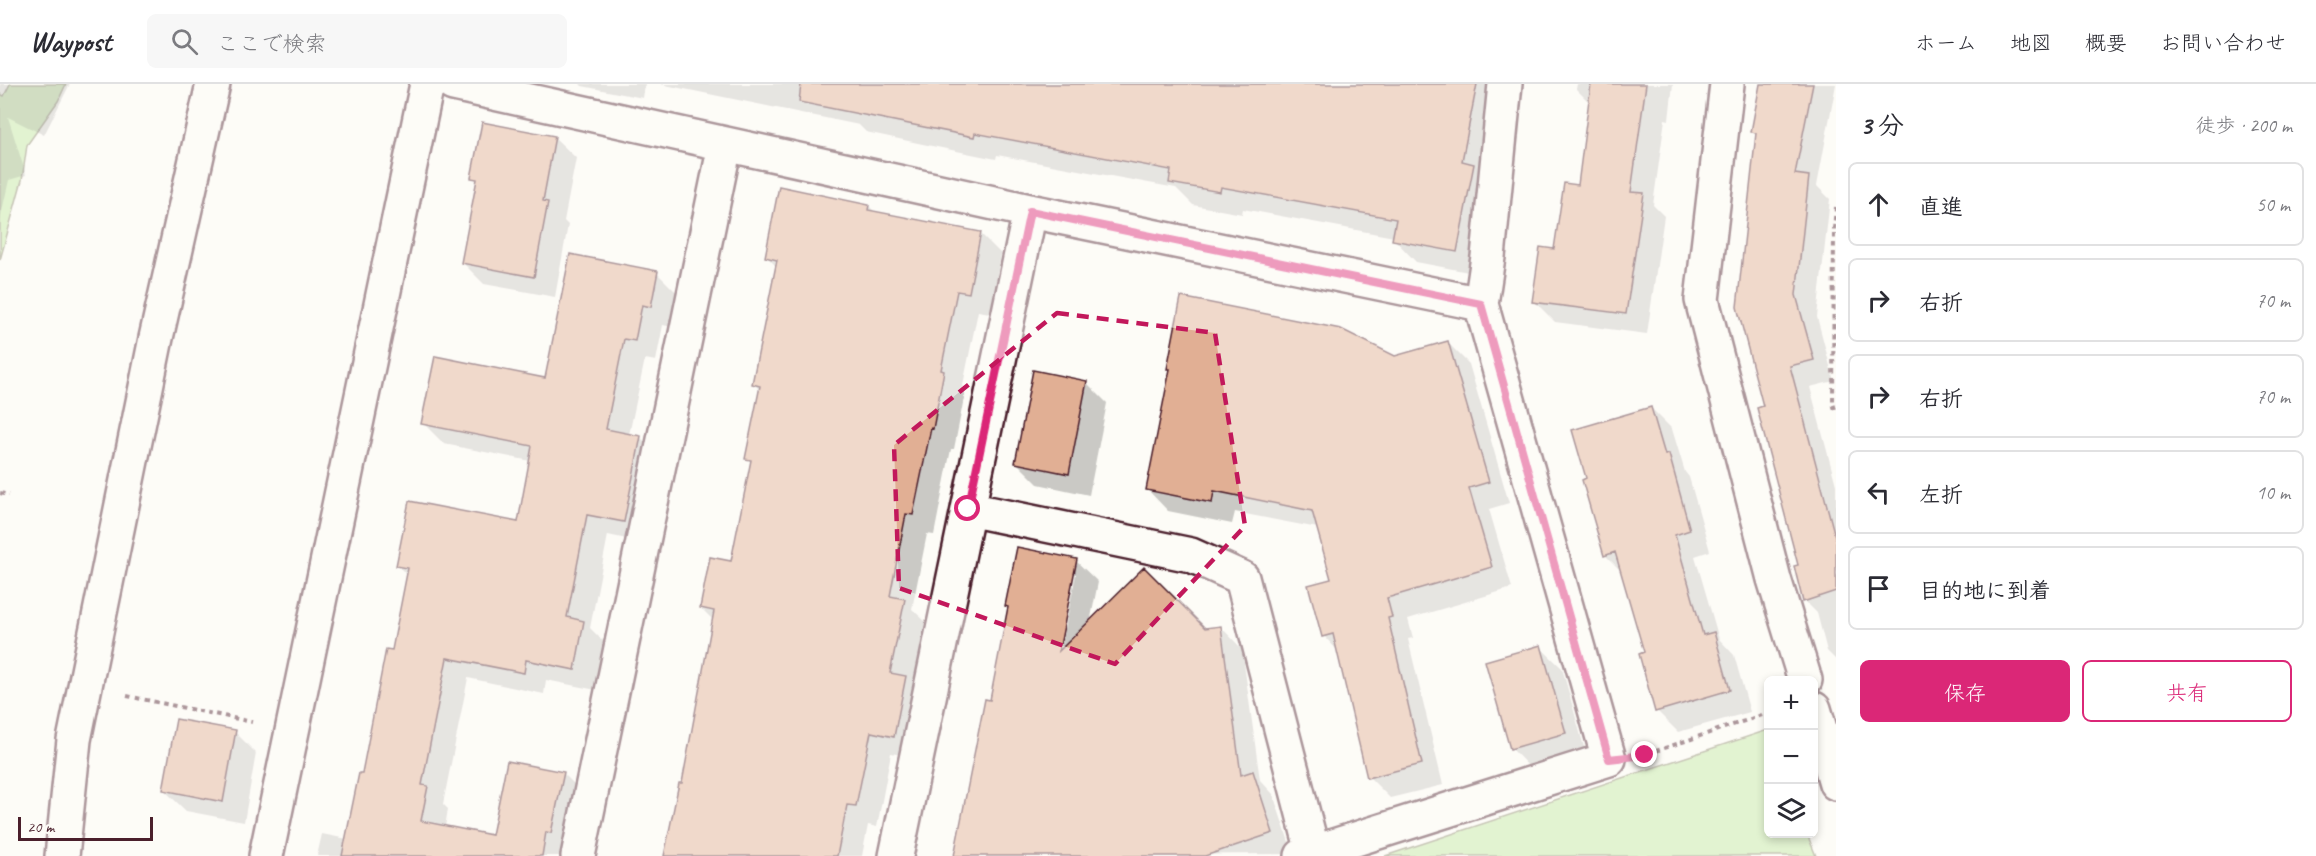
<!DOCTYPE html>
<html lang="ja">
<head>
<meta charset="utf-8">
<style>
	:root { --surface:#fff; --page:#f7f7f7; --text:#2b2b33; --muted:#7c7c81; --line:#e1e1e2; --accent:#db2777 }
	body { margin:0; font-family:Caveat,"Klee One",sans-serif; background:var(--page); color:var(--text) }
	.controls { position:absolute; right:18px; bottom:18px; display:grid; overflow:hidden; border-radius:9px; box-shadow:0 3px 9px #0003 }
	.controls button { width:54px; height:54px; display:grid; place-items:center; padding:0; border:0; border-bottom:2px solid var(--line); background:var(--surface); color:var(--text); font:30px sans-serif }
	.scale { position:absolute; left:18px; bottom:15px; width:135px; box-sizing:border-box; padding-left:6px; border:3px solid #4a1f2b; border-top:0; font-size:16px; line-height:21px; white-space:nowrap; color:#4a1f2b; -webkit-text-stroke:4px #fdfcf7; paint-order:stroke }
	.stop { position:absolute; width:18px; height:18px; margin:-14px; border:4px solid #db2777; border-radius:50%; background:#fff }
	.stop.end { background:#db2777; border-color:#fff; box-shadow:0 2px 6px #0008 }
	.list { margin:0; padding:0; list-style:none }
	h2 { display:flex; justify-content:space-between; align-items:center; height:78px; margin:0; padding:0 24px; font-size:26px }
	h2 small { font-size:20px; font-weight:400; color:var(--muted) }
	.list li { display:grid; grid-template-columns:39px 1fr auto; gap:18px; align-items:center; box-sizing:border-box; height:84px; margin:0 12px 12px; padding:0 12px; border:2px solid var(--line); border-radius:9px }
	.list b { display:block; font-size:22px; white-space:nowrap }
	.list em { font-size:20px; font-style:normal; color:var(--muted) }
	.actions { display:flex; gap:12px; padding:18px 24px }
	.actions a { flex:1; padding:14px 0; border:2px solid var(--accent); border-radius:9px; text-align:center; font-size:21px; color:var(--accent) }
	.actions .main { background:var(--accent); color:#fff }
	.icon { flex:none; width:33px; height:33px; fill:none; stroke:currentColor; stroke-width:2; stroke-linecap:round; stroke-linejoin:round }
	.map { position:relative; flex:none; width:1836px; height:772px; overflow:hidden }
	header { display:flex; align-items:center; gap:36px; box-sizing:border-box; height:84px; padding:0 30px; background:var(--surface); border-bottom:2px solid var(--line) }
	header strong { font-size:28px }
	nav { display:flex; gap:33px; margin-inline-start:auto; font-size:21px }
	.search { width:420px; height:54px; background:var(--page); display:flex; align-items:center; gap:15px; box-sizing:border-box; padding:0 21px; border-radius:9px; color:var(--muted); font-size:22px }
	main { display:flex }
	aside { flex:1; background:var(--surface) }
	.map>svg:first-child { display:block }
	.green { fill:#c2e8a3; stroke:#868467; stroke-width:1.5 }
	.shadow { fill:#0003; fill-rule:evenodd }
	.building { fill:#e1af94; stroke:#4a1f2b; stroke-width:1.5 }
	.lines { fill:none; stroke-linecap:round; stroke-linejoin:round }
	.street-casing { stroke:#4a1f2b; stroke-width:38 }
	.secondary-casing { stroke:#4a1f2b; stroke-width:38 }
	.path { stroke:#4a1f2b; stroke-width:4; stroke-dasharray:4.5 4.5; stroke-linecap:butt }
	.street { stroke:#fdfcf7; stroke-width:33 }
	.secondary { stroke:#fdfcf7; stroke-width:33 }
	.route { stroke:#db2777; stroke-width:8 }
	.marked { fill:none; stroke:#c2185b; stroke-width:4.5; stroke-dasharray:12 8; stroke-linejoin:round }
</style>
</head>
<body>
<header>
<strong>Waypost</strong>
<div class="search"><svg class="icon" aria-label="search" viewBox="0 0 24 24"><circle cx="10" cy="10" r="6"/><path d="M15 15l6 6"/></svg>ここで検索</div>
<nav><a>ホーム</a><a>地図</a><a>概要</a><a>お問い合わせ</a></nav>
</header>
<main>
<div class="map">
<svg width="1836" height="772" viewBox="0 0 1836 772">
	<rect width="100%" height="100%" fill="#fdfcf7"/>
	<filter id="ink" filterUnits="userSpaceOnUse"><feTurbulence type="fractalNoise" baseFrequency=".0167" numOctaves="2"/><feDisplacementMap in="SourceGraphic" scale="12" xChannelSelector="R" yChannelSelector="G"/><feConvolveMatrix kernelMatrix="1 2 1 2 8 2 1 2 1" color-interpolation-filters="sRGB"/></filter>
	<g filter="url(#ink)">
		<path class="green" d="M10 0H66L58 17 27 61 22 96 0 176V10L4 12Z
			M1768 646V750H1807L1816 772H1385Z"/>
		<path class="shadow" d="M0 0H70L44 51 8 33 26 91 9 96 0 136Z
			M580 0H645L643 14 582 2Z
			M660 0H1503L1479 190 1416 178 1394 155V153L1243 125 1242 130 1193 121 1176 104 997 71 996 75 932 62 866 48 859 41Z
			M1577 0H1673L1669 36 1665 35 1653 121 1664 132 1647 250 1555 238 1534 217 1556 167 1579 102 1590 19 1576 5Z
			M1762 0H1836L1817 102 1830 115 1817 233 1834 297 1810 303 1836 401V576L1827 567 1817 529 1805 517 1800 482 1765 323 1757 52 1753 48Z
			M554 53 576 74 564 137 568 141 555 213 484 200 462 178 478 98 473 93Z
			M869 122 875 128 980 149 1001 170 990 229 978 227 962 306 965 309 954 365H951L934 451 927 450 912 525 926 538 913 601 927 615 915 673 891 669 877 743 868 741 862 772H666L683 701 714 537 701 524 732 479 752 380 747 374 760 306 753 299 777 183 767 173Z
			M657 189 678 210 672 243 663 241 656 277 645 275 629 351 640 353 661 374 645 459 608 451 590 544 605 559 596 606 546 596 544 610 468 594 443 720 448 725 445 743 494 752 563 689 584 710 566 772H317L322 750 347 755 393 567 408 492 397 481 519 440 531 377 444 360 423 339 547 296Z
			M1448 259 1469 280 1509 419 1489 425 1512 504 1408 535 1413 554 1408 555 1443 701 1390 714 1369 693 1338 567 1324 552 1333 496 1318 444 1235 428 1232 440 1168 427 1147 405 1171 287 1168 284 1395 274Z
			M1086 298 1107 319 1089 411 1038 400 1017 379Z
			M1651 324 1672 345 1685 388 1689 393 1710 467 1695 472 1719 555 1734 571 1750 628 1678 648 1657 627 1646 569 1623 489 1605 471Z
			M1076 477 1098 498 1090 539 1204 546 1221 543 1242 565 1260 696 1273 710 1293 770 954 772 991 617 1009 524 1007 522ZM1073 490H1076L1059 575 1056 574Z
			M1540 563 1562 584 1586 670 1532 686 1511 664Z
			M235 648 256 669 244 738 186 727 164 706Z"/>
		<path class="building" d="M801 0H1477L1462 77 1474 80 1457 168 1392 156 1396 135 1221 103 1220 108 1169 99 1171 86 975 49 974 53 799 18Z
			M1591 0H1646L1631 108 1644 109 1626 230 1532 218 1540 163 1554 165 1564 99 1578 101Z
			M1760 0H1813L1795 90 1809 92 1796 211 1814 276 1790 282 1836 456V507L1803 518 1794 482 1798 481 1757 324 1763 322 1737 223 1756 49 1751 48Z
			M482 38 555 52 543 117 548 118 534 193 461 179 477 95 471 94Z
			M779 102 869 121 868 126 981 148 969 209 957 207 941 286 944 287 933 345 931 344 913 431 906 430 890 512 905 515 890 589 906 592 894 653 871 648 856 722 847 721 837 772H664L679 699H682L714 527 700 524 710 473 731 477 751 376 745 375 760 302 752 300 777 176 765 173Z
			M570 170 658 187 651 223 642 221 635 257 624 255 606 345 641 352 624 438 587 431 567 533 584 537 575 586 526 576 524 589 447 574 422 701 428 702 421 737 492 751 507 677 564 688 551 749 546 748 542 772H342L359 689H362L386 565 392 566 408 484 396 482 409 417 518 438 532 362 421 340 435 272 545 294Z
			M1181 213 1341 245 1395 272 1448 257 1489 398 1469 404 1492 483 1387 514 1392 533 1388 534 1422 680 1367 694 1333 550 1322 553 1308 501 1331 495 1312 427 1214 407 1212 419 1146 406 1170 285H1167Z
			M1033 286 1087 297 1069 390 1015 379Z
			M1651 323 1665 371 1669 370 1690 446 1675 451 1703 551 1714 548 1730 606 1655 628 1639 570 1644 568 1615 468 1604 472 1582 396 1586 394 1572 346Z
			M1017 463 1077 475 1059 567 1144 483 1205 544 1221 542 1241 691 1253 687 1273 749 1205 772H954L985 615 990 616 1008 523 1005 522Z
			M1541 561 1566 649 1510 665 1485 577Z
			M176 635 236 646 223 718 163 706Z"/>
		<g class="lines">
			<g class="street-casing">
				<path id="street" d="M453 0 1030 127 1481 220
					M1727 0 1702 216 1774 495 1805 596
					M968 425 1191 471 1242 494 1313 768
					M1814 625 1836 699
					M266 772 427 0
					M578 772 725 61
					M896 772 1030 127
					M1302 772 1609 675 1481 220 1488 173 1505 0"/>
			</g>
			<g class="secondary-casing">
				<path id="secondary" d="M62 772 74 656 156 254 213 0"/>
			</g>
			<path class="path" d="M1836 123 1834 145 1833 319 1836 329
				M0 409 9 411
				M127 612 252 638
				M1647 670 1768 629"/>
			<use href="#street" class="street"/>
			<use href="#secondary" class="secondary"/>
		</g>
	</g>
	<g class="lines" filter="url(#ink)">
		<path class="route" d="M968 425 1030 127 1481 220 1609 675 1645 671"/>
	</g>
	<path d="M0 0H1836V772H0ZM1057 229 1215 249 1245 442 1115 580 899 504 894 361Z" fill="#fdfcf7" fill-opacity=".55" fill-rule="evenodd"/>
	<path class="marked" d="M1057 229 1215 249 1245 442 1115 580 899 504 894 361Z"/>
</svg>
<div class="controls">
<button>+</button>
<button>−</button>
<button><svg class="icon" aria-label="layers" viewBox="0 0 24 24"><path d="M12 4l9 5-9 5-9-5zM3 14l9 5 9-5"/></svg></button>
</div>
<div class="scale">20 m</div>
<div class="stop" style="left:968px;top:425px"></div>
<div class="stop end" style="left:1645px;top:671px"></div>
</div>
<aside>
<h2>3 分<small>徒歩 · 200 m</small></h2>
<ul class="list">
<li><svg class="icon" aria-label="ahead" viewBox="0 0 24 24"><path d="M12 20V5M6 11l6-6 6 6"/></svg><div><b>直進</b></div><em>50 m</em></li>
<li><svg class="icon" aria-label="right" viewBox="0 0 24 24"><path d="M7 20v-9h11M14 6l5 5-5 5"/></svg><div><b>右折</b></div><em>70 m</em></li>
<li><svg class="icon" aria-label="right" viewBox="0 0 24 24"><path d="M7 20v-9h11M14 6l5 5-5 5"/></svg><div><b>右折</b></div><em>70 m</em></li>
<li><svg class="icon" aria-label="left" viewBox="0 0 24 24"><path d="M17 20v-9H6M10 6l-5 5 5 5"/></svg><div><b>左折</b></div><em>10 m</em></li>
<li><svg class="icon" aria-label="arrive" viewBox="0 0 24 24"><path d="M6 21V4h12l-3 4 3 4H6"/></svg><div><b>目的地に到着</b></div></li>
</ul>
<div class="actions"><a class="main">保存</a><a>共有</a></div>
</aside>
</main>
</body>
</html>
